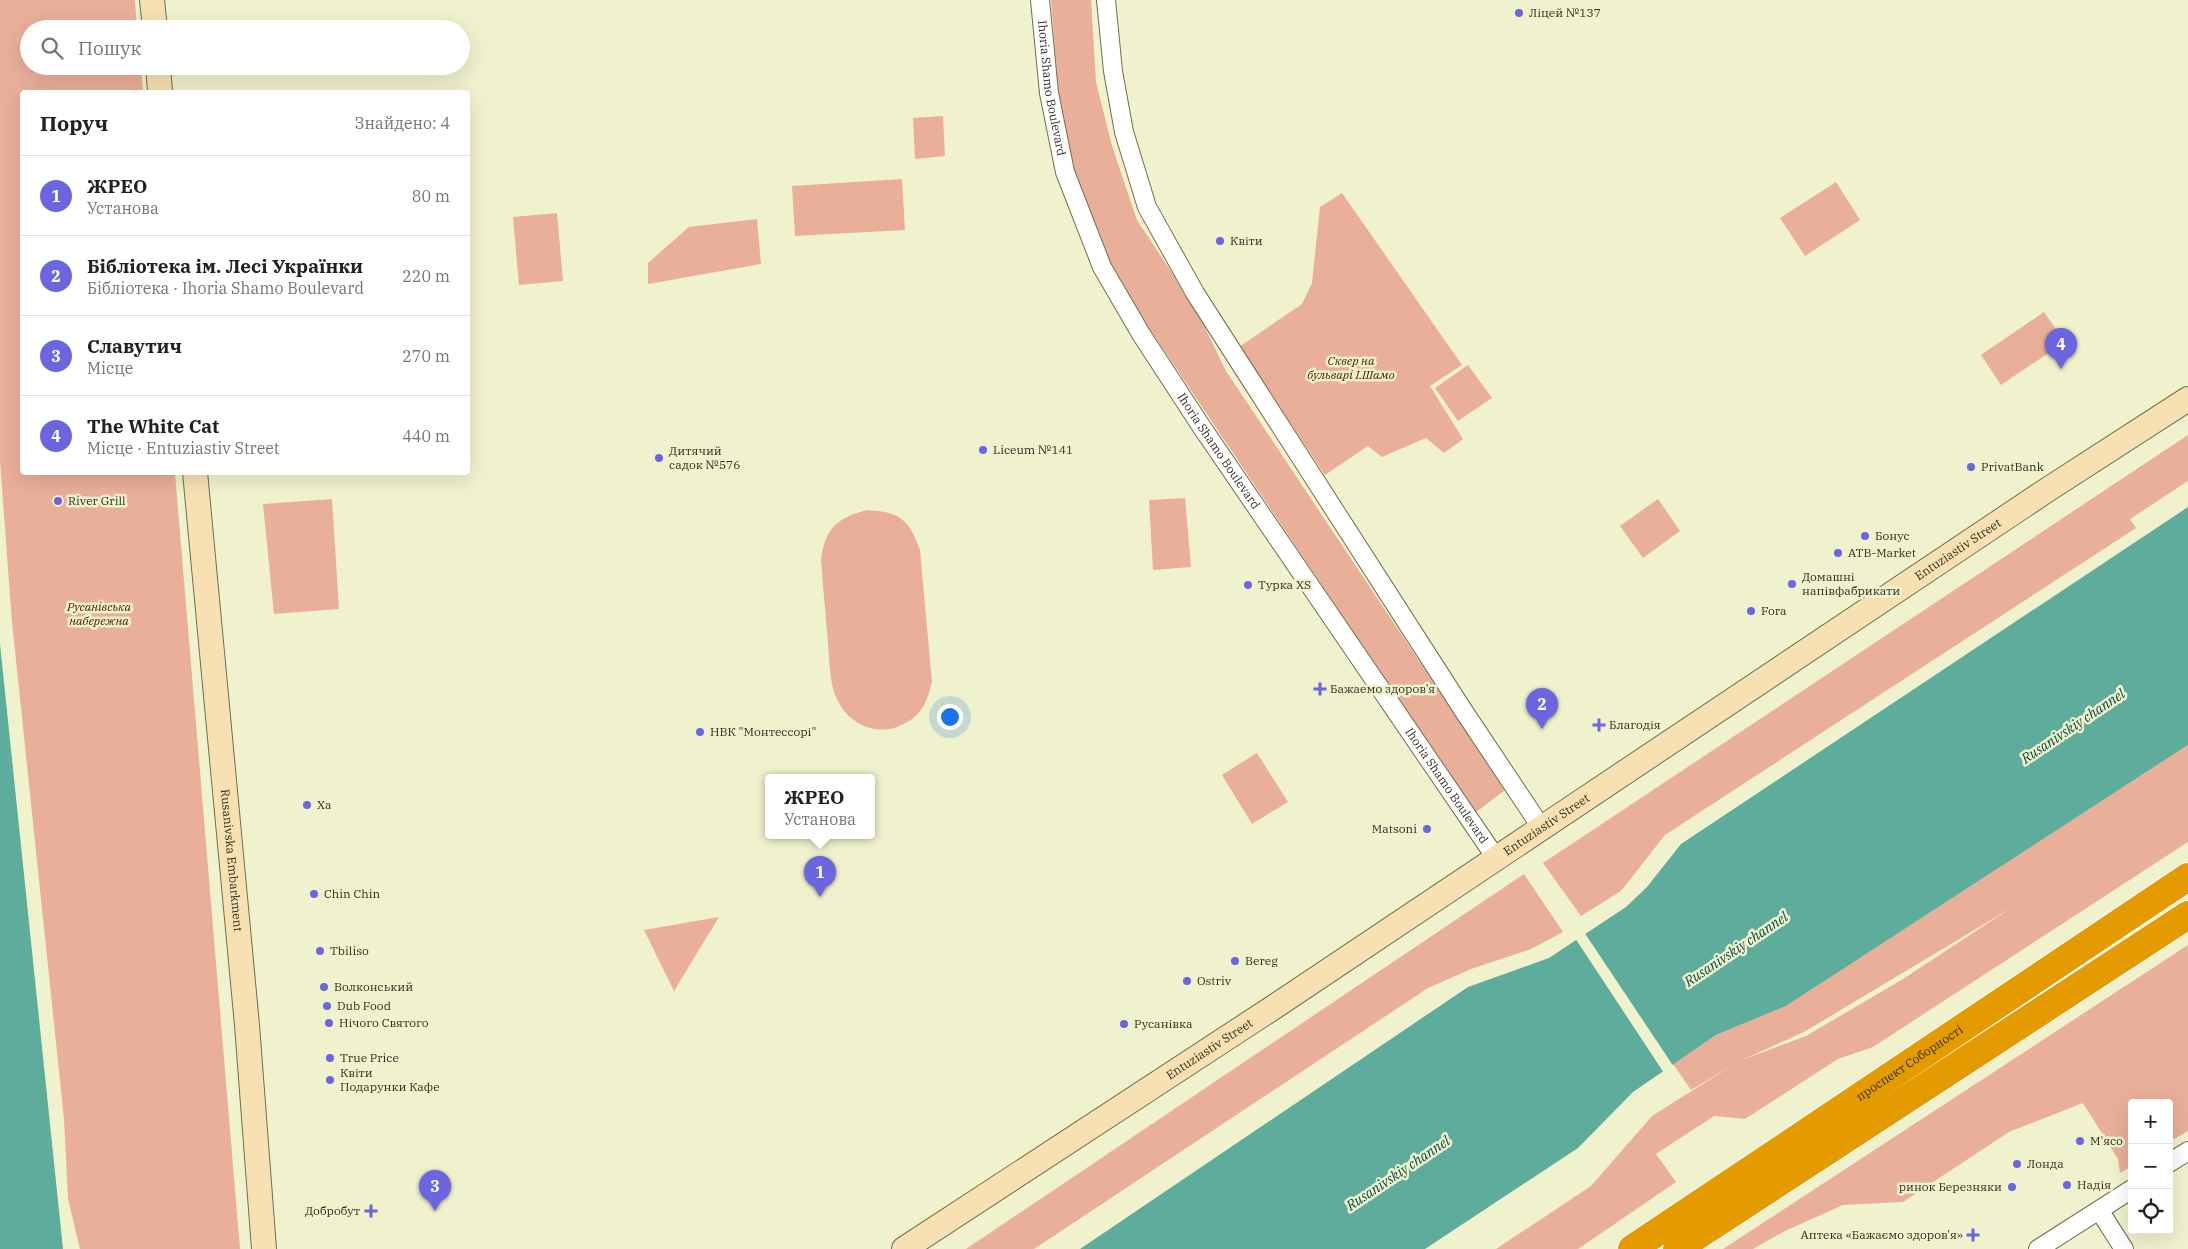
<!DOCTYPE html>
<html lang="uk">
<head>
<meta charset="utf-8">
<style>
	:root { --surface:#fff; --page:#f2f2f2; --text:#202124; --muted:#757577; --line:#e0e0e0; --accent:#6b65df }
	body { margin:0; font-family:"IBM Plex Serif",serif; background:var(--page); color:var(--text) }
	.controls { position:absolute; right:15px; bottom:15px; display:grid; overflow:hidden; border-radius:5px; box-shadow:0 5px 20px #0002 }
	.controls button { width:45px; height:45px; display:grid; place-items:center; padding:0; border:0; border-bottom:1px solid var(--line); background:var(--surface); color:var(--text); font:25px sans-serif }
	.you { position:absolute; left:949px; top:716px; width:18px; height:18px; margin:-12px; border:4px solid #fff; border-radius:50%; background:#1a73e8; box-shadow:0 0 0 8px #1a73e833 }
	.badge { display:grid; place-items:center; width:32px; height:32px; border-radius:50%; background:var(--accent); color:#fff; font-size:16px; font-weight:700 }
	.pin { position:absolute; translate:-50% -41px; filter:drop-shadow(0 1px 2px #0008) }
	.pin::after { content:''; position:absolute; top:26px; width:18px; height:15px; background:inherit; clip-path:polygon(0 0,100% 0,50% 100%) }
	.popup { position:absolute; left:765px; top:774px; width:110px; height:65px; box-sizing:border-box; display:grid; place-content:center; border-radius:5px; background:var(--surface); filter:drop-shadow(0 1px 4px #0005); font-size:16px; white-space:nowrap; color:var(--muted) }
	.popup b { font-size:19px; color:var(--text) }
	.popup::after { content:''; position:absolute; left:50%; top:100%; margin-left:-10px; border:10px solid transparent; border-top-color:var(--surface) }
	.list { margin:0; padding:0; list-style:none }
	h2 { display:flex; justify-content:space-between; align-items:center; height:65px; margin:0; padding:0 20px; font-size:21px }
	h2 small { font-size:16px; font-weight:400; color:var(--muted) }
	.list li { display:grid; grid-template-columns:32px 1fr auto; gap:15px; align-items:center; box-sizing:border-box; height:80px; padding:0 20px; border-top:1px solid var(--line) }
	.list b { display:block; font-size:19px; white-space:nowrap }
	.list p { margin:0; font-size:16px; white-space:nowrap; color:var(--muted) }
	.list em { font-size:16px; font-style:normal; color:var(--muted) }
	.icon { flex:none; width:28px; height:28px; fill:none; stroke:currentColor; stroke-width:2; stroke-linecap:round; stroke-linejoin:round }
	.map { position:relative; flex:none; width:2188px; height:1249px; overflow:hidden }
	.search { position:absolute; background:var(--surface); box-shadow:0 5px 20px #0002; left:20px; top:20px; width:450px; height:55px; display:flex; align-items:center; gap:12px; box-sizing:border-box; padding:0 18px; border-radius:28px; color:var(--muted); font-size:19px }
	.panel { position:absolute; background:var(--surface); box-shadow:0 5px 20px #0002; left:20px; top:90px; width:450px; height:385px; border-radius:5px }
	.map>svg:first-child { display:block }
	.green { fill:#eaaf99; fill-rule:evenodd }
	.water { fill:#5ead9c }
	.pier { fill:#f0f2cd }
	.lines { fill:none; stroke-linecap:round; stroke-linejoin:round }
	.street-casing { stroke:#6e6f4f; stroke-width:20 }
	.secondary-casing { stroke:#6e6f4f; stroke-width:26 }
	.highway-casing { stroke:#fff; stroke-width:30 }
	.street { stroke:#fff; stroke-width:18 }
	.secondary { stroke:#f7e1b3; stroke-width:24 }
	.highway { stroke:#e49b01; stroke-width:28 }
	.poi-dot { fill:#6b65df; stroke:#f0f2cd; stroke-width:2 }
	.labels { text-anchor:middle; stroke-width:5; stroke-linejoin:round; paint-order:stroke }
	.poi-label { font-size:12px; fill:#2e2f21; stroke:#f0f2cd; text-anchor:start }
	.street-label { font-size:12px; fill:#2e2f21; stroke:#f0f2cd }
	.park-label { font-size:12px; font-style:italic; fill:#4e1600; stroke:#f0f2cd }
	.water-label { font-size:14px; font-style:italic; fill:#004a3f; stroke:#f0f2cd }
</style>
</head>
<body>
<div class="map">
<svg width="2188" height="1249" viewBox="0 0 2188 1249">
	<rect width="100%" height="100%" fill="#f0f2cd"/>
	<path class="green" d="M0 0H135L137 29H29V66H141L143 92H22V472L175 473 240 1249H80L68 1199 64 1119 12 622 0 461Z
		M1051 0H1091L1096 82 1112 146 1137 220 1196 309 1226 371 1505 790 1475 813 1149 328 1109 261 1074 170 1058 91Z
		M943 116 945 156 915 159 913 118Z
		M902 179 905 230 795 236 792 186Z
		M1836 182 1860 220 1805 256 1780 218Z
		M1342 193 1462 365 1430 386 1463 439 1444 453 1426 438 1382 457 1368 446 1325 475 1239 347 1302 304 1312 283 1320 207Z
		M557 213 563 281 519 285 513 217Z
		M757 219 761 264 648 284V263L689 227Z
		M2044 312 2065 342 2001 385 1981 355Z
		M1468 365 1492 398 1458 421 1435 388Z
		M2188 435V481L2130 519 2136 528 1665 835 1621 891 1581 916 1543 863Z
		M1185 498 1191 567 1153 570 1149 500Z
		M332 499 339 609 274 614 263 504Z
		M1658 499 1680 531 1643 558 1620 526Z
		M867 510C900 512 909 519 920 550L932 682C926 706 921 717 897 727 875 735 850 724 839 703 829 686 830 663 828 644 826 616 823 588 821 560 825 528 837 518 867 510Z
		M2188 745V842L1873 1047 1838 1059 1745 1119 1714 1116 1656 1154 1676 1182 1578 1249H1496L1591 1186 1652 1116 1736 1063 1691 1090 1673 1064 1718 1034 1786 1006ZM2011 908 1903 979 1806 1036 1742 1060 1804 1032Z
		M1257 753 1288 802 1252 824 1222 775Z
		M1524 874 1563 932 1531 949 1471 969 1428 988 1034 1249H966Z
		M719 917 674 991 644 930Z
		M2188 945V1131L2169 1142V1103H2132V1166L2120 1173 2118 1159 2083 1103 2009 1132 1903 1202 1843 1205 1785 1231 1753 1249H1723Z"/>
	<path class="water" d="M2188 507V745L1786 1006 1716 1035 1633 1092 1578 1148 1425 1249H1080L1468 987 1549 958 1626 907 1647 887 1681 844Z
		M0 644 63 1249H0Z"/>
	<path class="pier" d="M1584 932 1674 1067 1664 1073 1575 938Z"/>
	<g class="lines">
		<g class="street-casing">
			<g id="street">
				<path id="s1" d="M1040 0 1049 93 1065 172 1102 267 1141 334 1201 426 1496 858"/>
				<path d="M1106 0 1113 71 1124 132 1147 207 1195 293 1254 385 1463 710 1541 827"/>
				<path d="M2169 1163 2188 1151"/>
				<path d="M2099 1210 2124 1249"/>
				<path d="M2038 1249 2132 1189"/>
			</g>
		</g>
		<g class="secondary-casing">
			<g id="secondary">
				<path d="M152 0 155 29"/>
				<path d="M158 66 160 92"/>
				<path id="s2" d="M195 472 247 1025 264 1249"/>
				<path id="s3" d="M904 1249 1274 1007 2047 490 2188 399"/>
			</g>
		</g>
		<g class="highway-casing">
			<g id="highway">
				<path id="s4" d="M1632 1249 2188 877"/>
				<path d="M1677 1249 2188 915"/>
			</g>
		</g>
		<use href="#street" class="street"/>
		<use href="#secondary" class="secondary"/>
		<use href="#highway" class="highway"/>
	</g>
	<g class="poi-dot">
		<circle cx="1519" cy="13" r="5"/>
		<circle cx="1220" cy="241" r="5"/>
		<circle cx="983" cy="450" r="5"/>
		<circle cx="659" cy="458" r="5"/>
		<circle cx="1971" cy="467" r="5"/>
		<circle cx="58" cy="501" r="5"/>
		<circle cx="1865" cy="536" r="5"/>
		<circle cx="1838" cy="553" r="5"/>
		<circle cx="1792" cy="584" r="5"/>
		<circle cx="1248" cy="585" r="5"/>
		<circle cx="1751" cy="611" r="5"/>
		<path d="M1317.5 681.5h5v5h5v5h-5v5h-5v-5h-5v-5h5z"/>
		<path d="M1596.5 717.5h5v5h5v5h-5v5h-5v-5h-5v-5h5z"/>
		<circle cx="700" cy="732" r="5"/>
		<circle cx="307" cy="805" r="5"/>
		<circle cx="1427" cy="829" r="5"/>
		<circle cx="314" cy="894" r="5"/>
		<circle cx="320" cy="951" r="5"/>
		<circle cx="1235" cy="961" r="5"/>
		<circle cx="1187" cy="981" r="5"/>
		<circle cx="324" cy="987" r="5"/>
		<circle cx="327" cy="1006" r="5"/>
		<circle cx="329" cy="1023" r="5"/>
		<circle cx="1124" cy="1024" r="5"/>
		<circle cx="330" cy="1058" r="5"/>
		<circle cx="330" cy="1080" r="5"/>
		<circle cx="2080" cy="1141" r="5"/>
		<circle cx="2017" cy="1164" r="5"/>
		<circle cx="2067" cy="1185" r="5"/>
		<circle cx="2012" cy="1187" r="5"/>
		<path d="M368.5 1203.5h5v5h5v5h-5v5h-5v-5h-5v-5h5z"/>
		<path d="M1970.5 1227.5h5v5h5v5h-5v5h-5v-5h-5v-5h5z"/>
	</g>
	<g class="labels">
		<g class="poi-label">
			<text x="1529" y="17">Ліцей №137</text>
			<text x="1230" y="245">Квіти</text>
			<text x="993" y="454">Liceum №141</text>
			<text x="669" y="455">Дитячий<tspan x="669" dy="14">садок №576</tspan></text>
			<text x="1981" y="471">PrivatBank</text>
			<text x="68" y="505">River Grill</text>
			<text x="1875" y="540">Бонус</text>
			<text x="1848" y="557">ATB-Market</text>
			<text x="1802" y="581">Домашні<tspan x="1802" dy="14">напівфабрикати</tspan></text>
			<text x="1258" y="589">Турка XS</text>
			<text x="1761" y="615">Fora</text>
			<text x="1330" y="693">Бажаемо здоров'я</text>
			<text x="1609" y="729">Благодія</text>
			<text x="710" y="736">НВК "Монтессорі"</text>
			<text x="317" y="809">Ха</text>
			<text x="1417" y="833" text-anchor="end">Matsoni</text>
			<text x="324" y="898">Chin Chin</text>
			<text x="330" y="955">Tbiliso</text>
			<text x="1245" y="965">Bereg</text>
			<text x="1197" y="985">Ostriv</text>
			<text x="334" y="991">Волконський</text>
			<text x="337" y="1010">Dub Food</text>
			<text x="339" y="1027">Нічого Святого</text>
			<text x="1134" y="1028">Русанівка</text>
			<text x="340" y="1062">True Price</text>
			<text x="340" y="1077">Квіти<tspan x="340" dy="14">Подарунки Кафе</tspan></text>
			<text x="2090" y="1145">М'ясо</text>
			<text x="2027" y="1168">Лонда</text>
			<text x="2077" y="1189">Надія</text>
			<text x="2002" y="1191" text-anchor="end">ринок Березняки</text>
			<text x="360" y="1215" text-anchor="end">Добробут</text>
			<text x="1963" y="1239" text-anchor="end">Аптека «Бажаємо здоров'я»</text>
		</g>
		<g class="street-label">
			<text dy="4" stroke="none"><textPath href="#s1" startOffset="89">Ihoria Shamo Boulevard</textPath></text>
			<text dy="4" stroke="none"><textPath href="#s1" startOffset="494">Ihoria Shamo Boulevard</textPath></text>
			<text dy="4" stroke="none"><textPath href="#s3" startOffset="1265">Entuziastiv Street</textPath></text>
			<text dy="4" stroke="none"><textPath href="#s1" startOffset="899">Ihoria Shamo Boulevard</textPath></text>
			<text dy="4" stroke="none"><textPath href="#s3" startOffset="770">Entuziastiv Street</textPath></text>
			<text dy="4" stroke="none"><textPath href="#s2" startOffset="390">Rusanivska Embarkment</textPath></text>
			<text dy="4" stroke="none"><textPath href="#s3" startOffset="365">Entuziastiv Street</textPath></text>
			<text dy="4" stroke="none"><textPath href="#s4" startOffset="334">проспект Соборності</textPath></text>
		</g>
		<g class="park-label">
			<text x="1351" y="365">Сквер на<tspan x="1351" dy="14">бульварі І.Шамо</tspan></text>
			<text x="99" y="611">Русанівська<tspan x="99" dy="14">набережна</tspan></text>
		</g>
		<g class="water-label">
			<text transform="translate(2073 726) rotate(-34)" y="5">Rusanivskiy channel</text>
			<text transform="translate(1736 949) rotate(-34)" y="5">Rusanivskiy channel</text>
			<text transform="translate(1398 1173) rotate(-34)" y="5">Rusanivskiy channel</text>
		</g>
	</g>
</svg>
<div class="controls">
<button>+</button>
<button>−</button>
<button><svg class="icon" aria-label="locate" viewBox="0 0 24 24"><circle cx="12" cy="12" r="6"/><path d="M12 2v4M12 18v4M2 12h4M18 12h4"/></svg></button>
</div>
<div class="you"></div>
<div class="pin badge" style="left:820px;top:897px">1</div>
<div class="popup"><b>ЖРЕО</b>Установа</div>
<div class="pin badge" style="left:1542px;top:729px">2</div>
<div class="pin badge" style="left:435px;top:1211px">3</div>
<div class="pin badge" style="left:2061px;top:369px">4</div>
<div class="search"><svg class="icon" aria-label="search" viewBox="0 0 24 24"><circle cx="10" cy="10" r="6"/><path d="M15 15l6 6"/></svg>Пошук</div>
<section class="panel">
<h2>Поруч<small>Знайдено: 4</small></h2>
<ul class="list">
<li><span class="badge">1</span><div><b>ЖРЕО</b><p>Установа</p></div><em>80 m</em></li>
<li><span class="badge">2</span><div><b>Бібліотека ім. Лесі Українки</b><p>Бібліотека · Ihoria Shamo Boulevard</p></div><em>220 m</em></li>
<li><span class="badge">3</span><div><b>Славутич</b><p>Місце</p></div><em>270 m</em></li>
<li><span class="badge">4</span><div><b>The White Cat</b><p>Місце · Entuziastiv Street</p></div><em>440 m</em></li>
</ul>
</section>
</div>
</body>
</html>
